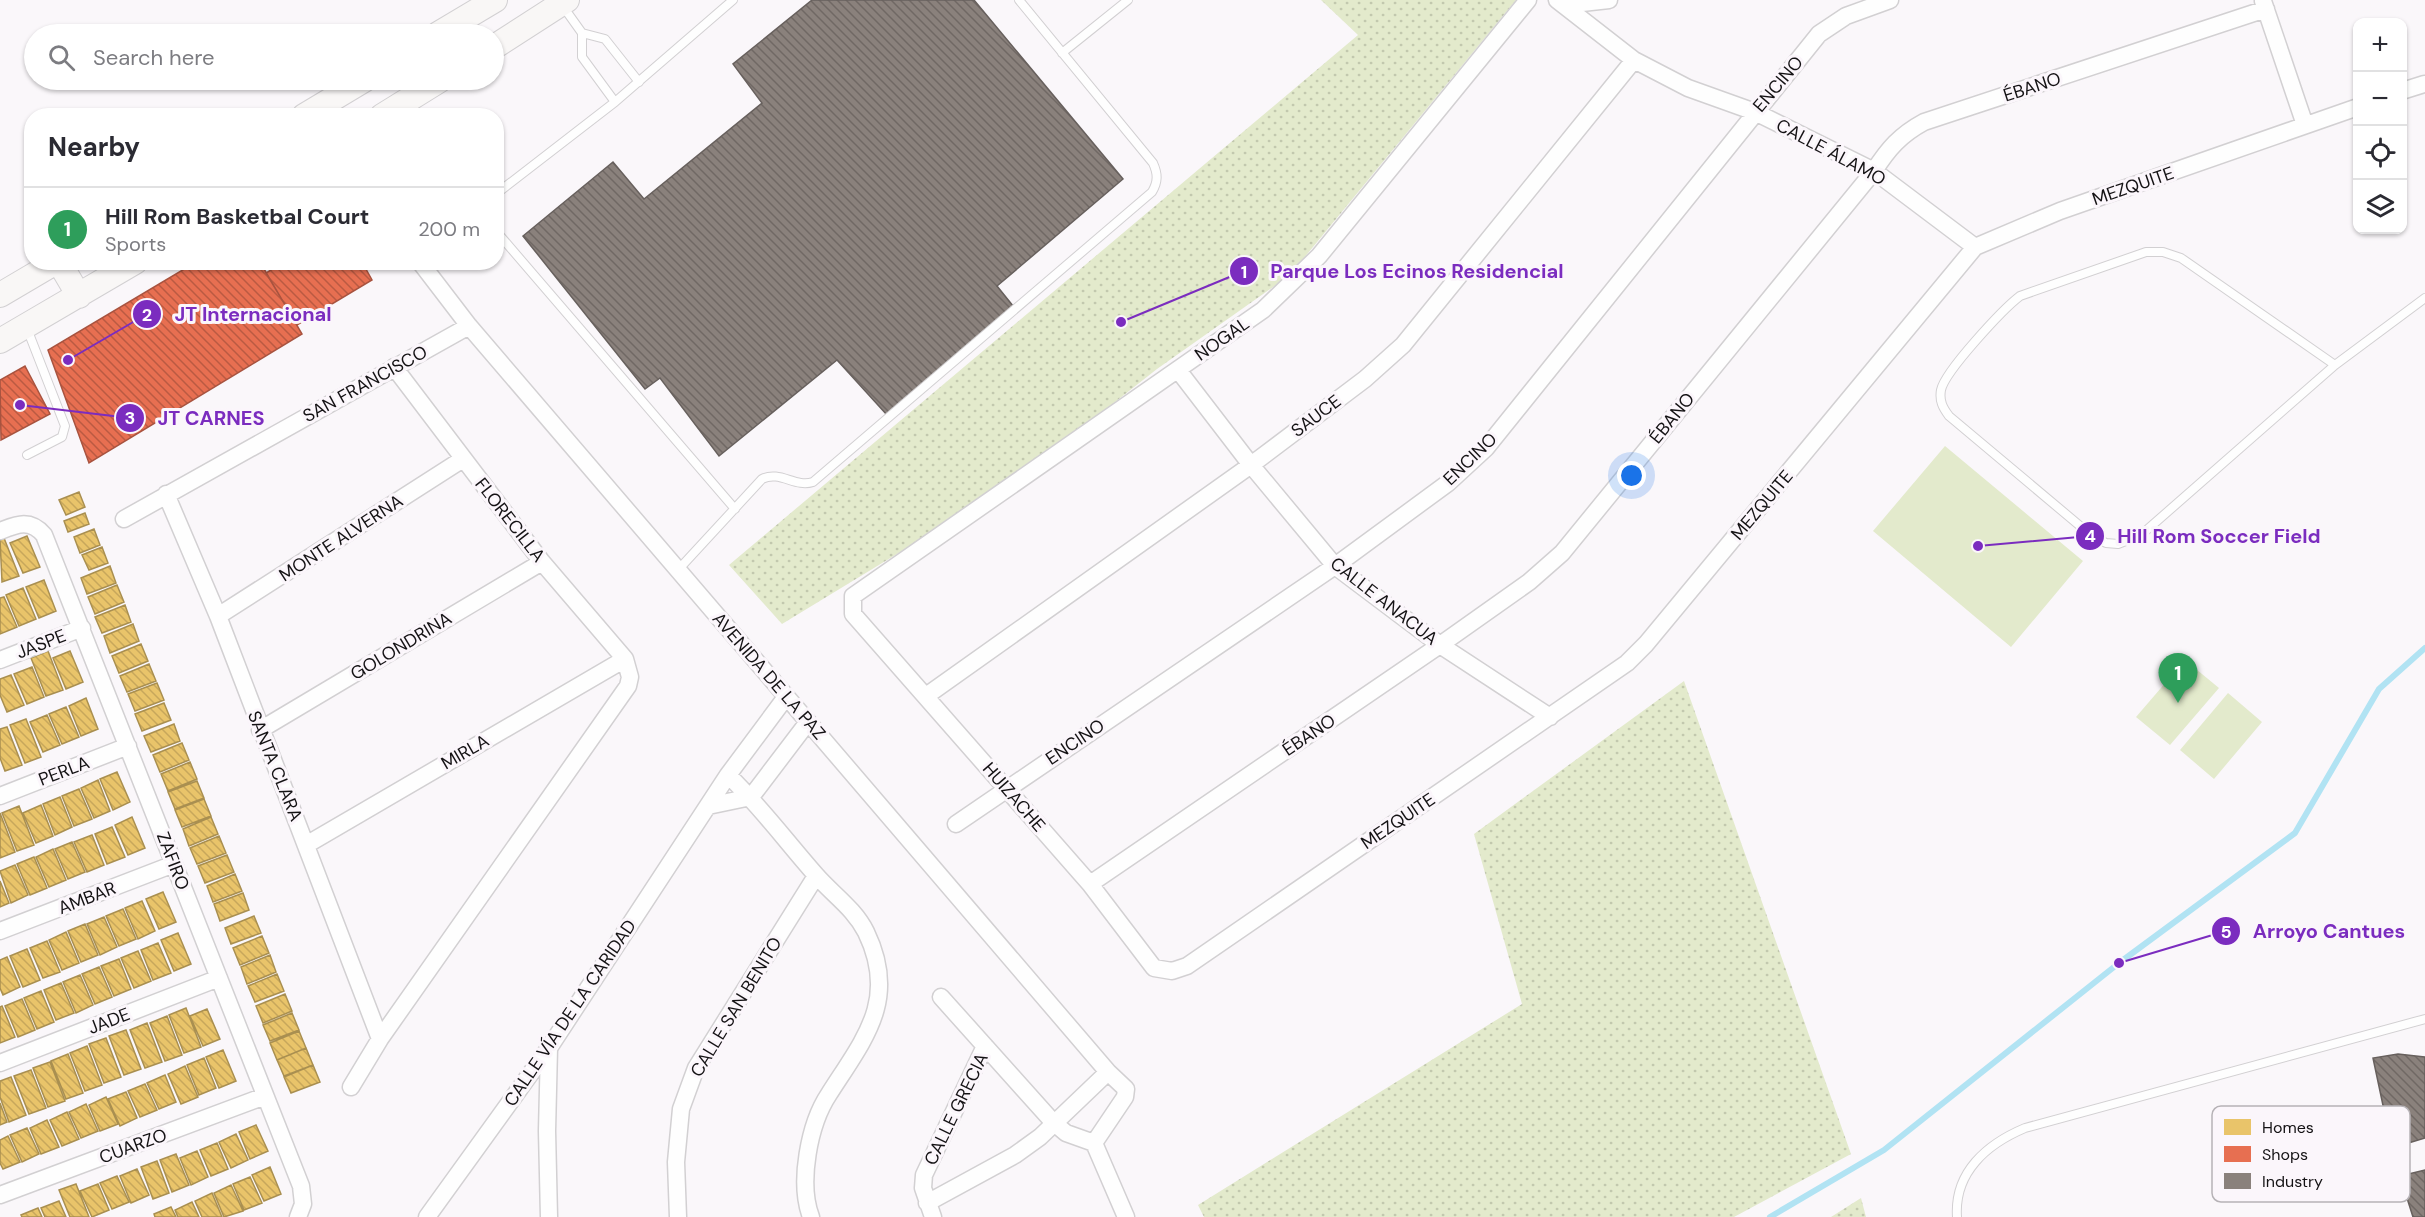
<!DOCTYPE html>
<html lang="en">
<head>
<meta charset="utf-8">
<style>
	:root { --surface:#fff; --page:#f2f2f3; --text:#2b2b33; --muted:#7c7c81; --line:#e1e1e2; --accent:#2563eb }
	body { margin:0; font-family:"DM Sans",sans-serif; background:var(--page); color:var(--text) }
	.controls { position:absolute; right:18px; top:18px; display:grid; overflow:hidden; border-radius:12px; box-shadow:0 2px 4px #0004 }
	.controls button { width:54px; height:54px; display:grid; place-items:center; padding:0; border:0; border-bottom:2px solid var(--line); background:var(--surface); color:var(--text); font:30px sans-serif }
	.you { position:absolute; left:1632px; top:476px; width:21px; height:21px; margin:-15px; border:4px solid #fff; border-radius:50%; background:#1a73e8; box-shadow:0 0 0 9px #1a73e833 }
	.badge { display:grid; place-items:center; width:39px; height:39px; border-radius:50%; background:var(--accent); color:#fff; font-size:20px; font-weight:700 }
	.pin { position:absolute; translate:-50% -50px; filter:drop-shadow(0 2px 3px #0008) }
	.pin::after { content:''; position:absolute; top:32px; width:21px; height:18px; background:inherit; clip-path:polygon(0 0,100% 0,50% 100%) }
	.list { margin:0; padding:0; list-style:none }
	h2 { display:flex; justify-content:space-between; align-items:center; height:78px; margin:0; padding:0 24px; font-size:26px }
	h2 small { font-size:20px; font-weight:400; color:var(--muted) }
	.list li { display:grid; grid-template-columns:39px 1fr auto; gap:18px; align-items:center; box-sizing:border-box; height:84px; padding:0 24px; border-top:2px solid var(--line) }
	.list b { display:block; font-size:22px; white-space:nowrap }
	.list p { margin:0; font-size:20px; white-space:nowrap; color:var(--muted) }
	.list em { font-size:20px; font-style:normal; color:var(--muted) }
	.icon { flex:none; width:33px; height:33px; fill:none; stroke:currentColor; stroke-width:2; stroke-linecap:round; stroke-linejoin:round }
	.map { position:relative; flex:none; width:2425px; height:1217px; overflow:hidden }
	.search { position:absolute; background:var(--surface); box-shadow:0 2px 4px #0004; left:24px; top:24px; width:480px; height:66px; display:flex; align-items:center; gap:15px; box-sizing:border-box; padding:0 21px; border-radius:33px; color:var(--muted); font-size:22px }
	.panel { position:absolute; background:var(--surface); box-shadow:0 2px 4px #0004; left:24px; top:108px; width:480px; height:162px; border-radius:24px }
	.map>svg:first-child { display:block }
	.grass { fill:url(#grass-dots) }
	.pitch { fill:#e3eacc }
	.homes { fill:url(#homes-back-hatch); stroke:#a98f50; stroke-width:1.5 }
	.shops { fill:url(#shops-back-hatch); stroke:#a8533f; stroke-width:1.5 }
	.industry { fill:url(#industry-back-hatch); stroke:#67605d; stroke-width:1.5 }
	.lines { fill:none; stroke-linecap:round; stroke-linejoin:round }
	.stream { stroke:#b1e3f3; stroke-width:6 }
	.lane-casing { stroke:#d2d0d2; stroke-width:10 }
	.street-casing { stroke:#d2d0d2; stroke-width:19 }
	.secondary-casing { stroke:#d2d0d2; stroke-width:26 }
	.lane { stroke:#fefefe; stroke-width:8 }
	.street { stroke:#fefefe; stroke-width:16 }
	.secondary { stroke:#f9f7f6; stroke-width:24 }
	.labels { text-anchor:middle; stroke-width:6; stroke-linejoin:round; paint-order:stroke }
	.street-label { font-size:18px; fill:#141214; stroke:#fbf6fb }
	.key { fill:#fbf6fb; stroke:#b6b2b6; stroke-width:1.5 }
	.key-label { font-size:16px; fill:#141214 }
	.leader { fill:none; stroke:#7b2cbf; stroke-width:2 }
	.callout-dot { fill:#7b2cbf; stroke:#fbf6fb; stroke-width:2 }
	.mark-label { font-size:18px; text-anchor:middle; font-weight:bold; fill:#fff }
	.callout-label { font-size:20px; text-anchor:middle; font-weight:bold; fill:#7b2cbf; stroke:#fbf6fb; stroke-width:6; stroke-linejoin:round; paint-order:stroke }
</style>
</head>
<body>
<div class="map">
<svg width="2425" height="1217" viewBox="0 0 2425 1217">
	<defs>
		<pattern id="grass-dots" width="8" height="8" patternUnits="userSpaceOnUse" patternTransform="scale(1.5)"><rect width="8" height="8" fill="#e3eacc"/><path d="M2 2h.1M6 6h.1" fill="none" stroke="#c2c8ae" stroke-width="1.8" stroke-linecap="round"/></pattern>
		<pattern id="homes-back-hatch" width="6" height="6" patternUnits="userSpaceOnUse" patternTransform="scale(1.5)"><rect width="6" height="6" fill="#e9c46a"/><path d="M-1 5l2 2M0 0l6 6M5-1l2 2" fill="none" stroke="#c7a75b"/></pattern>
		<pattern id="shops-back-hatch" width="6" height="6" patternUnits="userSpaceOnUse" patternTransform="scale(1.5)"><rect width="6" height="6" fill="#e76f51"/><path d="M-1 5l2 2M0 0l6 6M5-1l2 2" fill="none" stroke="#ba5a42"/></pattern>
		<pattern id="industry-back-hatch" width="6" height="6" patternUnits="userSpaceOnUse" patternTransform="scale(1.5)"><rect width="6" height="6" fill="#8a817c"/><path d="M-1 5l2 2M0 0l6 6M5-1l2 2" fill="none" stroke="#706864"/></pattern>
	</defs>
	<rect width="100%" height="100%" fill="#faf7fa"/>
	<path class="grass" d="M1321 0H1516L1290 275 1157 369 1082 428 938 529 782 624 729 565 1358 35Z
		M1684 681 1851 1154 1734 1217H1204L1198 1205 1522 1004 1474 834Z
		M1861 1198 1866 1217H1831Z"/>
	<path class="pitch" d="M1945 446 2083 561 2011 647 1873 531Z
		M2185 660 2219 688 2170 745 2136 717Z
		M2228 693 2262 722 2214 779 2180 750Z"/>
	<path class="homes" d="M79 492 85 507 66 515 59 500Z
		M85 513 89 524 68 532 64 521Z
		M94 529 100 545 80 553 74 537Z
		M27 536 40 567 23 573 10 543Z
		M4 538 19 576 2 582 0 539Z
		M102 547 108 563 89 570 82 555Z
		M110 566 116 583 87 594 81 578Z
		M44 580 56 611 39 618 26 587Z
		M117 585 124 602 95 614 88 597Z
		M23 588 36 619 19 626 6 595Z
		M4 597 17 627 0 634V598Z
		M125 605 131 622 102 633 95 617Z
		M133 624 139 641 110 653 104 636Z
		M141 644 148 661 119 673 112 656Z
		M48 651 63 690 46 696 31 658Z
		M70 651 83 682 66 689 53 658Z
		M149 664 156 681 127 692 120 676Z
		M32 667 44 697 27 704 14 674Z
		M11 675 24 705 7 712 0 695V679Z
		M157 683 164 700 135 711 128 694Z
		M86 698 98 729 81 736 69 706Z
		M164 703 171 720 142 731 135 714Z
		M66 707 79 737 62 744 49 714Z
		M47 715 60 745 43 752 30 722Z
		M26 719 41 757 25 763 10 725Z
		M174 724 180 741 151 752 144 736Z
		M7 727 22 765 5 771 0 758V729Z
		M182 743 189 760 160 772 153 755Z
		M190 762 197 779 168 791 161 774Z
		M117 772 130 802 113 810 100 779Z
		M98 780 110 811 94 818 81 788Z
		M197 781 204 798 175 809 168 792Z
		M79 789 92 819 74 826 62 796Z
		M60 797 72 827 55 835 43 804Z
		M204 799 211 816 182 827 175 810Z
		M41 805 53 836 36 843 23 813Z
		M19 806 34 845 17 851 2 813Z
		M0 813 15 852 0 858Z
		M132 817 145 848 128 855 115 825Z
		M211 817 218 834 189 846 183 829Z
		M112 827 125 857 107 864 95 834Z
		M92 835 104 865 87 872 74 842Z
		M219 836 226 853 197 864 190 848Z
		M72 842 85 872 68 879 55 849Z
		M53 849 66 880 49 887 36 857Z
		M227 855 234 872 205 883 198 866Z
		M34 857 47 888 30 895 17 864Z
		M15 865 28 895 11 903 0 871Z
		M235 874 242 891 213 902 207 886Z
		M0 881 9 903 0 907Z
		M163 892 176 922 159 929 146 899Z
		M243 893 249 910 220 921 214 904Z
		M142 901 155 931 138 939 125 908Z
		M123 909 136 939 119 946 106 916Z
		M254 916 261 933 231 944 225 928Z
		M104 917 117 947 100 955 87 924Z
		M85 924 98 955 81 962 68 931Z
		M66 932 79 963 62 970 49 940Z
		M178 933 191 964 174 971 161 940Z
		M262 936 269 953 240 965 233 948Z
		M47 941 60 972 43 978 30 948Z
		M158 943 171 973 153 980 141 950Z
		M27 949 40 980 23 987 10 956Z
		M138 951 151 981 134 988 121 958Z
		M270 955 276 972 247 984 241 967Z
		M7 957 20 987 3 995 0 988V960Z
		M119 959 131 989 114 996 101 966Z
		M99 967 112 997 95 1004 82 974Z
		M277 974 284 991 255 1002 248 986Z
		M80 975 93 1005 76 1013 63 982Z
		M61 983 74 1013 56 1020 44 990Z
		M41 991 54 1022 37 1029 24 998Z
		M285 994 292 1011 263 1023 256 1006Z
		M22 999 35 1030 18 1037 5 1006Z
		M2 1006 15 1037 0 1043V1007Z
		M186 1008 201 1047 184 1053 169 1015Z
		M207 1009 220 1039 203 1046 190 1016Z
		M292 1013 299 1030 270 1041 263 1025Z
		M167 1016 182 1055 165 1061 150 1023Z
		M147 1023 162 1062 145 1068 130 1030Z
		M126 1030 141 1069 124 1075 109 1036Z
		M299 1031 306 1048 277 1060 270 1043Z
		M106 1038 121 1077 104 1083 89 1044Z
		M87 1046 102 1085 85 1091 70 1053Z
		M306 1048 313 1065 284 1076 277 1060Z
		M223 1050 236 1081 219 1088 206 1057Z
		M68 1054 83 1093 66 1099 51 1061Z
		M204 1058 216 1088 199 1095 187 1065Z
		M50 1062 65 1101 48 1107 33 1068Z
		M313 1065 320 1082 291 1093 284 1077Z
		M185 1066 198 1097 181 1104 168 1074Z
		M31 1070 46 1108 29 1114 14 1076Z
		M165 1075 176 1102 159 1109 147 1083Z
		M11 1077 26 1115 9 1122 0 1097V1081Z
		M145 1084 157 1110 140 1117 128 1091Z
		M126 1092 137 1118 120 1126 108 1099Z
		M106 1097 118 1124 100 1131 89 1105Z
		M0 1103 7 1122 0 1125Z
		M86 1104 98 1131 81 1138 69 1112Z
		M67 1112 79 1139 62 1146 50 1120Z
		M47 1120 59 1147 41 1154 30 1128Z
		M256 1125 268 1151 250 1159 239 1132Z
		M27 1128 39 1154 22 1162 10 1135Z
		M236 1134 248 1160 231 1168 219 1142Z
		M8 1136 20 1162 3 1169 0 1163V1140Z
		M217 1143 228 1169 211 1176 200 1150Z
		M197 1151 208 1177 191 1185 180 1158Z
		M176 1154 189 1185 172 1192 160 1160Z
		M157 1161 169 1193 153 1199 141 1167Z
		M270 1167 281 1194 264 1201 252 1175Z
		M137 1169 149 1195 131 1203 120 1176Z
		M117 1176 129 1202 112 1209 100 1183Z
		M250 1177 262 1203 244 1210 233 1184Z
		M76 1184 89 1217H70L59 1190Z
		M98 1184 109 1210 92 1217 80 1191Z
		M231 1185 243 1211 224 1217 214 1193Z
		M212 1193 222 1217H202L195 1201Z
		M59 1201 66 1217H45L41 1208Z
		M192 1202 199 1217H178L175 1210Z
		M171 1207 176 1217H155L154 1214Z
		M38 1208 42 1217H22L21 1215Z"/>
	<path class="shops" d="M196 262H260L302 334 89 463 48 350Z
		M284 262H362L372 280 297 325 266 273Z
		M25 366 50 414 1 440 0 380Z"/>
	<path class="industry" d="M812 0H974L1123 179 997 286 1013 306 887 415 837 360 719 456 660 378 645 389 523 236 613 162 644 199 762 103 733 64Z
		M2398 1054 2425 1057V1138L2392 1148 2373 1058Z
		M2425 1170V1217H2413L2400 1176Z"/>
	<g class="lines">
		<path class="stream" d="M1770 1217 1884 1150 2119 963 2295 833 2379 689 2425 648"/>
		<g class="lane-casing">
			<path id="lane" d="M562 5 582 33V57L615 102
				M582 33 605 39 639 82
				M1062 53 1128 0
				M496 194 615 102 733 0
				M496 231 735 509
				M26 326 65 426 62 437 27 455
				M2335 365 2181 258 2163 252H2146L2020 296C2003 309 1945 371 1941 390 1939 401 1943 408 1949 416L2092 536 2106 543 2118 544 2141 535 2335 365 2425 298
				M678 570 762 479C780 470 795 488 813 482L1152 192C1158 182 1158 174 1153 163L1019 0
				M1957 1217C1954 1172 1987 1144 2025 1128L2425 1019"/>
		</g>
		<g class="street-casing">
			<path id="street" d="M1528 0 1319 256 1263 310 853 596V614L1090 884 1154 968 1172 971 1187 966 1627 663 1646 644 1975 247 2060 211 2358 107
				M1557 0 1634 60 1688 88 1755 112 1874 171 1975 247
				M2263 1 2305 125
				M1564 5 1609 0
				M2402 91 2424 84
				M420 262 469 326 1108 1072 1126 1089 1125 1097 1094 1143
				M1178 370 1251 465 1335 566 1440 645 1550 717
				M166 494 218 616 380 1039
				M124 519 469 326
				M0 531C18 524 30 519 44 535L301 1186 303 1204 298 1217
				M218 616 463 459
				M0 660 82 628
				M926 696 1251 465 1365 379 1403 345 1634 60
				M260 730 542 562
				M728 775C760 806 786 841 815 874 832 894 854 908 866 932 899 1000 864 1039 829 1094 809 1124 798 1183 811 1217
				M0 796 128 746
				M708 806 751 797 808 722
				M956 824 1335 566 1448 483 1486 448 1819 34 1846 16 1890 0
				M306 845 625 659
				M1090 884 1440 645 1529 582 1562 553 1874 171C1888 149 1900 135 1924 122L2266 9
				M0 931 174 864
				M941 997 1053 1122 1066 1133 1094 1143 1126 1217
				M0 1063 219 978
				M351 1087 380 1039 628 686 630 677 625 659 542 562 394 367
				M0 1195 265 1096
				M927 1203 1015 1155 1040 1137 1108 1072
				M427 1217 549 1048 728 775 786 697
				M549 1217 547 1131 549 1048
				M678 1217 676 1162 681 1109 696 1068 816 876
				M933 1217 923 1188 924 1175 985 1046"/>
		</g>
		<g class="secondary-casing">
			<path id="secondary" d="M438 34 495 0
				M494 47 567 0
				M304 116 364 80
				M382 116 440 80
				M59 262 79 296
				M0 295 56 262
				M0 341 135 262"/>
		</g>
		<use href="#lane" class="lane"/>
		<use href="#street" class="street"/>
		<use href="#secondary" class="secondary"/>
	</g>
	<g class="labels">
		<g class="street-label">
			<text transform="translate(1778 84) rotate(-50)" y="6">ENCINO</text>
			<text transform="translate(2032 87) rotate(-18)" y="6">ÉBANO</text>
			<text transform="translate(1831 152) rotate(28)" y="6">CALLE ÁLAMO</text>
			<text transform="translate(2133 186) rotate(-19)" y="6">MEZQUITE</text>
			<text transform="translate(1222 339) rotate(-35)" y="6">NOGAL</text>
			<text transform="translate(365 384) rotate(-29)" y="6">SAN FRANCISCO</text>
			<text transform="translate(1316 416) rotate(-37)" y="6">SAUCE</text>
			<text transform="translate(1672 418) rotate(-51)" y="6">ÉBANO</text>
			<text transform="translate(1470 459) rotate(-44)" y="6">ENCINO</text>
			<text transform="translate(1762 505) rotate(-50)" y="6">MEZQUITE</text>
			<text transform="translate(510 520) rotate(52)" y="6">FLORECILLA</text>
			<text transform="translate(341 538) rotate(-33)" y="6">MONTE ALVERNA</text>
			<text transform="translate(1384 601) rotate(38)" y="6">CALLE ANACUA</text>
			<text transform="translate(41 644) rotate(-21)" y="6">JASPE</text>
			<text transform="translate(401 646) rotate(-31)" y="6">GOLONDRINA</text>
			<text transform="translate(769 676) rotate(49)" y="6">AVENIDA DE LA PAZ</text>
			<text transform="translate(1309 735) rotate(-34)" y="6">ÉBANO</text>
			<text transform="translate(1075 742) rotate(-34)" y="6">ENCINO</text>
			<text transform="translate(465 752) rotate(-30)" y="6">MIRLA</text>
			<text transform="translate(275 766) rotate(68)" y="6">SANTA CLARA</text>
			<text transform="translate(64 771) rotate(-21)" y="6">PERLA</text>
			<text transform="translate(1014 797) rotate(49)" y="6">HUIZACHE</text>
			<text transform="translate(1398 821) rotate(-34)" y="6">MEZQUITE</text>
			<text transform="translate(173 861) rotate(69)" y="6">ZAFIRO</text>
			<text transform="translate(87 898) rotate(-21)" y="6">AMBAR</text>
			<text transform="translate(736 1007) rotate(-59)" y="6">CALLE SAN BENITO</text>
			<text transform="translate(570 1013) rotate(-56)" y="6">CALLE VÍA DE LA CARIDAD</text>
			<text transform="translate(109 1021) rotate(-21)" y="6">JADE</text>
			<text transform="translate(956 1109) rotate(-64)" y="6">CALLE GRECIA</text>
			<text transform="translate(133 1146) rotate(-20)" y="6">CUARZO</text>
		</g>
	</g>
	<rect x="2212" y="1106" width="198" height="96" rx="9" class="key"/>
	<rect x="2224" y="1119" width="27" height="16" fill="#e9c46a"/>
	<rect x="2224" y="1146" width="27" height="16" fill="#e76f51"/>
	<rect x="2224" y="1173" width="27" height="16" fill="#8a817c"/>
	<g class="key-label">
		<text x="2262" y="1133">Homes</text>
		<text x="2262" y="1160">Shops</text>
		<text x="2262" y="1187">Industry</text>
	</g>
	<path class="leader" d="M1121 322L1244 271M68 360L147 314M20 405L130 418M1978 546L2090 536M2119 963L2226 931"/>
	<g class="callout-dot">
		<circle cx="1121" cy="322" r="6"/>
		<circle cx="68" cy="360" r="6"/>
		<circle cx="20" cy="405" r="6"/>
		<circle cx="1978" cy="546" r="6"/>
		<circle cx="2119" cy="963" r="6"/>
		<circle cx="1244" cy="271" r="15"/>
		<circle cx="147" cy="314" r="15"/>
		<circle cx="130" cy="418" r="15"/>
		<circle cx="2090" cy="536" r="15"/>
		<circle cx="2226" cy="931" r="15"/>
	</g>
	<g class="mark-label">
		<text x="1244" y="278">1</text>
		<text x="147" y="321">2</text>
		<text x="130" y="424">3</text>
		<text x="2090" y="542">4</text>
		<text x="2226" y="938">5</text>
	</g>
	<g class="callout-label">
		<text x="1417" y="278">Parque Los Ecinos Residencial</text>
		<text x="253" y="321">JT Internacional</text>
		<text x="211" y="425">JT CARNES</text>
		<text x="2219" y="543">Hill Rom Soccer Field</text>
		<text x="2329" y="938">Arroyo Cantues</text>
	</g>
</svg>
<div class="controls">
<button>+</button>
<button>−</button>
<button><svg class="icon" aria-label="locate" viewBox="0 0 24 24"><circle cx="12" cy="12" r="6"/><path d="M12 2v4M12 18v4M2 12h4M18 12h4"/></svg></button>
<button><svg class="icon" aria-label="layers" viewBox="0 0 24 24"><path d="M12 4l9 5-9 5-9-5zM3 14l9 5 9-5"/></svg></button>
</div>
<div class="you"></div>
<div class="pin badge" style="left:2178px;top:703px;background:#2e9e5b">1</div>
<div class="search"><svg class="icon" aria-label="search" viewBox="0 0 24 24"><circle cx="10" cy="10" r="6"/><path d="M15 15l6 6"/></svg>Search here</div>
<section class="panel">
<h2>Nearby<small></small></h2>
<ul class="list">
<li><span class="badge" style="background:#2e9e5b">1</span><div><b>Hill Rom Basketbal Court</b><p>Sports</p></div><em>200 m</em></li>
</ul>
</section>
</div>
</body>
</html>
